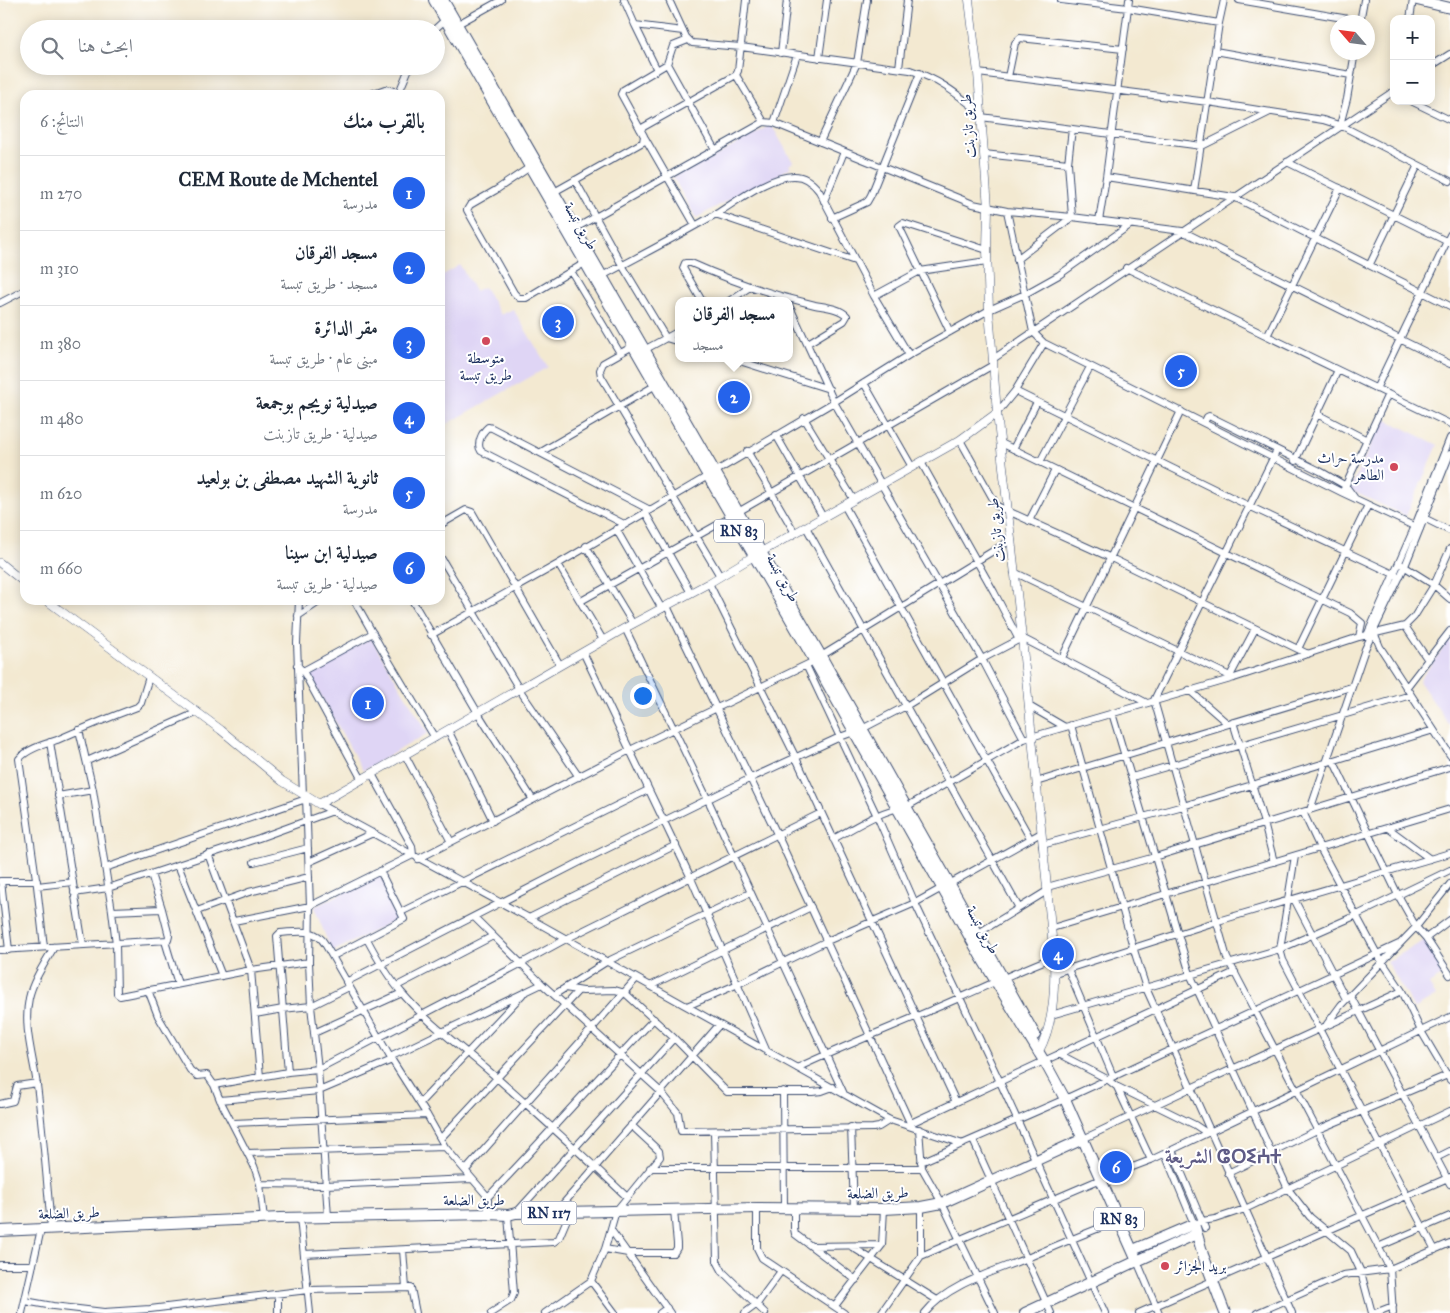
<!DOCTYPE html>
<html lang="ar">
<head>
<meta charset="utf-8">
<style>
	:root { --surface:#fff; --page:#f2f2f3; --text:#1f2937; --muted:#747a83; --line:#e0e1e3; --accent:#2563eb }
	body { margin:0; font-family:"IM FELL Great Primer",Amiri,"Noto Sans Tifinagh",serif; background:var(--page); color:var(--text); direction:rtl }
	.controls { position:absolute; right:15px; top:15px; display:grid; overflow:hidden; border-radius:10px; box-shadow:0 2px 12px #0003 }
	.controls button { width:45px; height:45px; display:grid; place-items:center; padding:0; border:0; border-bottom:1px solid var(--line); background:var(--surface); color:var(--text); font:25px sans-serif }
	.compass { position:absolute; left:1330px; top:15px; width:45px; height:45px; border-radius:50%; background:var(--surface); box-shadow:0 2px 12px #0003; rotate:298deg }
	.you { position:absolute; left:642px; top:695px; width:18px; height:18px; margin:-12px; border:4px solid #fff; border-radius:50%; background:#1a73e8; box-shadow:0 0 0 8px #1a73e833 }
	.badge { display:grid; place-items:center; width:32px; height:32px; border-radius:50%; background:var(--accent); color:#fff; font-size:16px; font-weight:700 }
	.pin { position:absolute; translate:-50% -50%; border:2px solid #fff; box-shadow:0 1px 5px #0006 }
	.popup { position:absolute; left:675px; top:297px; width:118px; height:65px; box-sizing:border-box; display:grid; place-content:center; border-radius:10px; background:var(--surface); filter:drop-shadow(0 1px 4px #0005); font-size:16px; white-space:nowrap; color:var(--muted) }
	.popup b { font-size:19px; color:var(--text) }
	.popup::after { content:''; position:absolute; left:50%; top:100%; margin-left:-10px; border:10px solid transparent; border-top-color:var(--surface) }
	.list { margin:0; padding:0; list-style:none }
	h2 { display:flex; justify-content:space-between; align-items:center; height:65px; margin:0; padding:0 20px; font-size:21px }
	h2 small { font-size:16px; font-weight:400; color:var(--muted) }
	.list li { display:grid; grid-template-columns:32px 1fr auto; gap:15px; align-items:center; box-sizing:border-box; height:75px; padding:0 20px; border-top:1px solid var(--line) }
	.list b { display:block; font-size:19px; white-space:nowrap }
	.list p { margin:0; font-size:16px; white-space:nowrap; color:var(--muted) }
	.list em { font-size:16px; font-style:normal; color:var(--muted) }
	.icon { flex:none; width:28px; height:28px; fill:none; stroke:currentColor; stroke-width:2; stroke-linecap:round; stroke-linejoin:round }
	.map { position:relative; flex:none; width:1450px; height:1313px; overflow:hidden; direction:ltr }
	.search { position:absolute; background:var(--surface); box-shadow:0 2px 12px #0003; left:20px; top:20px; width:425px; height:55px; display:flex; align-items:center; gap:12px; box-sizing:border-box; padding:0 18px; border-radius:28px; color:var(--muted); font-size:19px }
	.panel { position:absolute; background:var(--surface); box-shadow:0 2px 12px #0003; left:20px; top:90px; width:425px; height:515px; border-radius:15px; direction:rtl }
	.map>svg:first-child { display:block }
	.built { fill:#dfd5f5 }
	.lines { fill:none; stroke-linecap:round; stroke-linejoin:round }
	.minor-casing { stroke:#3b4b6f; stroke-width:8 }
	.tertiary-casing { stroke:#3b4b6f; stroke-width:9 }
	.primary-casing { stroke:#3b4b6f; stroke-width:12 }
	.minor { stroke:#fff; stroke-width:6 }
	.tertiary { stroke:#fff; stroke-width:8 }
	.primary { stroke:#fff; stroke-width:10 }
	.poi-dot { fill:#d1495b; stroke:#fff; stroke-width:2 }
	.labels { text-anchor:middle; stroke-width:4; stroke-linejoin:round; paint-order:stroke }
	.shield { fill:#fff; stroke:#5f6d8e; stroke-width:1 }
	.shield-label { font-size:14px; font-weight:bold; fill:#1b2f5e }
	.street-label { font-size:15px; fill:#1b2f5e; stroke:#fff }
	.poi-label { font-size:15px; fill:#1b2f5e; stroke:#fff }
	.district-label { font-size:20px; font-weight:bold; fill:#5f5c86; stroke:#fff }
</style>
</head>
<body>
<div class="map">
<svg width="1450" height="1313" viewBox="0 0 1450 1313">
	<rect width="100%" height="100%" fill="#fff"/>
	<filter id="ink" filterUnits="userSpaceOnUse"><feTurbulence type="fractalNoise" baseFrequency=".02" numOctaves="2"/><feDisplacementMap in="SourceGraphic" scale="10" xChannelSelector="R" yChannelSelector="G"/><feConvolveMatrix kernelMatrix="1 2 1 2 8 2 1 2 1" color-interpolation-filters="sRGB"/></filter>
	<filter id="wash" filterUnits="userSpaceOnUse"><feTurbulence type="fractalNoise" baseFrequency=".0096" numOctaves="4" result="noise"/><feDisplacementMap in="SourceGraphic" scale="20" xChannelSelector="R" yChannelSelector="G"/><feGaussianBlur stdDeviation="1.12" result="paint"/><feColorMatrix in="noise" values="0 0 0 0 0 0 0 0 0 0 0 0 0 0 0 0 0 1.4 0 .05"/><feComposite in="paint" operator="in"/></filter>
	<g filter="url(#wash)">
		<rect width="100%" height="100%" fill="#f3e9d1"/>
		<path class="built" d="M772 126 793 162 789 165 791 167 756 188 747 190 696 218 673 177 709 156 711 159 767 127Z
			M460 265 475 291 484 287 501 315 513 309 548 367 440 428V277Z
			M1383 418 1438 445 1406 516 1350 490Z
			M371 638 428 733 363 771 308 673Z
			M1450 639V726L1419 681Z
			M380 875 400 918 332 952 314 907Z
			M1425 940 1445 974 1429 984 1436 996 1414 1009 1387 962Z"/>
	</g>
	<g filter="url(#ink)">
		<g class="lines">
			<g class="minor-casing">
				<path id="minor" d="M624 0 635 25 683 31
					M669 0 686 37 692 43 741 47 910 70C939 79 957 94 981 113
					M1061 0 1128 8 1219 23 1224 0
					M1129 0 1106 177 1234 197 1450 306
					M1239 0 1360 21
					M1410 19 1413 0
					M1360 22 1364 0
					M458 24 501 0
					M635 25 657 70
					M435 29 446 19
					M688 40 673 46 667 64 715 150
					M1215 51 1351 75
					M781 53 787 0
					M819 58 827 0
					M1431 66 1450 54
					M899 68 907 0
					M978 73 1208 102 1323 120 1342 126 1450 181
					M736 75 764 122
					M1008 77 1015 43 1020 38 1123 49
					M368 95 385 89 399 92
					M398 95 410 66
					M1411 101 1450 120
					M981 117 1202 146 1270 112
					M774 123 797 55
					M1340 125 1347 99 1355 52
					M640 129 736 75 738 71 746 0
					M645 138 695 225
					M820 142 857 63 867 0
					M984 154 1068 163
					M1287 162 1450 243
					M530 167 496 190 470 205 467 210 514 293 519 298H526L588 261
					M575 180 622 265 666 338 679 342
					M1194 191 1219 23
					M554 192 643 142 644 136 621 94 623 90 667 64
					M824 201 844 152
					M1007 211 1033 332 1044 343 1343 493 1420 529
					M715 214 855 261
					M832 218 867 202 871 195 920 73
					M1099 221 1106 177
					M574 229 764 122 774 123 973 204 1007 211 1072 217 1182 231 1450 364
					M1017 259 1072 217 1068 163 1072 129
					M1370 264 1418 165
					M1126 268 1450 424
					M571 271 620 353
					M602 276C640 256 678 236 716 214 737 201 769 176 794 176 805 176 813 183 819 191L874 296 909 355
					M874 296 920 271 987 261
					M702 301 683 268 685 263H691C731 281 772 295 815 305 825 307 840 308 847 316L844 321 808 343
					M729 301 750 287
					M0 303 25 290
					M789 305 834 402 982 659 1024 739
					M950 332 899 226 903 223 987 250
					M1267 336 1340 188
					M633 346 603 363 600 370 601 376 720 576
					M644 350 679 331
					M730 358 829 389
					M993 359 1394 91
					M864 383 912 467
					M1376 389 1450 235
					M1015 391 1249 506 1400 577
					M997 413 1015 391 1044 343
					M1317 414 1367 440
					M804 418 854 500
					M1204 423 1207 417 1209 416 1320 471 1346 486 1354 497
					M776 435 823 517
					M960 440 997 506 1109 557 1308 654
					M1001 443 1350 613 1362 623 1359 637
					M1013 449 1037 402
					M1277 450 1154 700 1227 958 1390 1269 1393 1313
					M747 451 795 533
					M541 452 656 385
					M1295 461 1338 370
					M921 462 994 592 1019 640
					M1040 462 1090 367
					M1344 489 1388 394
					M844 505 1030 838
					M645 512 691 593
					M738 512 993 365
					M1422 517 1450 531
					M1029 521 1055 470
					M624 524 481 451C476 444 482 432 488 427L492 428 650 510
					M440 525 466 510 472 512 560 665
					M806 527 1019 908
					M616 529 662 609
					M586 546 633 624
					M440 556 519 689 579 777
					M1402 565 1434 585 1450 599
					M1014 572 1234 678
					M709 583 796 758 956 1102
					M299 600 297 643 303 795
					M354 600 380 646 435 738
					M412 600 478 713 533 800
					M581 601 731 517
					M667 606 777 834 912 1127
					M298 616 322 600
					M1405 626 1428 660
					M625 628 708 800 844 1094
					M1368 633 1415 526 1450 438
					M431 635 558 564
					M1375 635 1380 647 1450 755
					M603 640 558 564 834 402 909 355 989 310 1025 294 1059 275 1130 225
					M1298 649 1368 505
					M583 652 690 876 767 1052
					M818 658 1011 540
					M1062 658 1181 411
					M297 665 303 671 362 780
					M806 665 877 816 915 903 1000 1082 1105 1313
					M303 671 373 633
					M1230 676 1255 629
					M1406 688 1450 631
					M1189 690 1228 724
					M1029 706 1065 727
					M1112 713 1190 974 1288 1189 1310 1217 1351 1251 1361 1272 1372 1313
					M1233 722 1264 823 1274 862
					M1071 725 1133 947 1146 988 1292 1313
					M79 730 93 790 112 911 116 944 117 994 120 996 251 970 309 962
					M448 730 493 821
					M50 742 83 945
					M405 755 451 842
					M1333 760 1398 895 1416 927 1426 938 1450 975
					M87 761 198 712
					M1132 777 1411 695
					M1036 782 1351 687
					M58 796 93 790
					M306 797 310 906 309 962 311 1006 318 1069 328 1217
					M319 804 529 918 890 1120 963 1144
					M1310 810 1365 649 1405 566 1450 454
					M1303 812 1320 848 1377 954 1402 991 1421 1031 1450 1080
					M1388 828 1430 859
					M833 839C856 827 880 810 906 807L1024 739 1234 678 1359 637 1405 626 1414 617 1434 585 1450 549
					M1042 845 1183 806 1434 730
					M208 854 251 970 260 1077
					M1295 856 1280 949 1283 960 1435 1250
					M418 859 630 750 810 663
					M254 862 308 848
					M309 862 373 833
					M178 865 222 976
					M105 868 306 799
					M0 881H37
					M1 881 9 950
					M37 886 73 882
					M1047 887 1155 857 1450 767
					M74 893 108 888 259 838 333 811
					M1294 899 1346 999
					M112 911 162 909
					M197 911 249 892 309 877
					M401 912 648 790
					M474 917 542 984 661 1092 678 1113 681 1131 873 1128 879 1127 890 1120
					M529 918 676 845
					M234 921 310 906 413 855 412 846 372 774
					M1052 928 1450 809
					M977 934 1047 891
					M1426 938 1450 920
					M367 939C377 958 388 977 402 993 430 1026 466 1050 498 1079 542 1118 585 1157 627 1197
					M165 941 178 984
					M44 947 37 886 19 759C27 749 45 744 57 740 84 728 110 717 137 707L141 703 149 677
					M0 950 168 940 169 936 162 909 151 874
					M333 956 404 919 380 871
					M1068 969 1113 1076
					M1055 973 1218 921 1450 853
					M346 982 580 862 751 778 840 737 862 729 906 706 982 659 1022 638 1147 703
					M397 986 493 936
					M650 986 811 907
					M565 988 583 991 615 990 625 993 674 1038 727 1092H812L822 1091 833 1087
					M148 990 158 1016 190 1070 197 1076 207 1075 214 1085 220 1100 254 1166 260 1184 264 1219
					M554 995 606 962 750 893
					M1350 995 1450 1184
					M687 1006 738 984 827 941 915 903 1041 833
					M255 1014 283 1009 311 1006 349 987
					M1051 1015 1280 949 1357 915 1450 870
					M1327 1024 1341 1005 1416 927 1450 884
					M314 1033 402 993
					M1059 1054 1107 1079 1117 1087 1151 1160
					M390 1057 542 984
					M797 1068C850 1043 905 1022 959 998 991 984 1022 969 1054 957
					M288 1072 277 936 280 933C297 932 315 927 325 944L390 1057 427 1115 445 1147 488 1197V1214
					M214 1085 288 1072 318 1069 522 963 566 939 821 813
					M1118 1087 1195 1125 1207 1133
					M783 1091 784 1208
					M220 1100 319 1091 392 1060
					M420 1103 522 995
					M0 1104 13 1101 17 1086 37 1083
					M233 1123 427 1115
					M911 1123 1235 972
					M851 1127 854 1209
					M919 1129 922 1168 942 1203 995 1313
					M714 1131 717 1261 723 1272 765 1313
					M441 1138 578 991
					M1083 1139 1191 1088 1402 991
					M973 1140 1051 1313
					M1172 1150 1205 1228
					M248 1153 445 1147
					M1165 1154 1194 1224 1202 1221 1215 1219 1245 1209 1450 1111
					M1436 1158 1450 1151
					M921 1162 1065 1099 1399 944
					M650 1168H922
					M466 1170 636 979
					M1228 1173 1317 1130 1450 1074
					M260 1184 325 1185 472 1179
					M488 1197C544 1139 597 1078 654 1019
					M757 1208V1248L762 1258 844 1313
					M794 1209V1229L795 1234 856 1280
					M556 1212 719 1025
					M516 1213 674 1038
					M300 1218 310 1313
					M51 1228C47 1180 43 1132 37 1085 33 1056 23 1027 29 998 33 980 45 963 54 947
					M611 1230 670 1313
					M811 1246 882 1245
					M852 1247 937 1300
					M1378 1247 1450 1216
					M605 1249 628 1253H674L677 1248V1244L674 1210
					M403 1250 406 1288
					M304 1254 554 1242 559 1238 570 1212
					M921 1256 1101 1179 1151 1160 1450 1017
					M1137 1261 1159 1313
					M0 1265H33
					M591 1281 615 1313
					M278 1294V1313
					M25 1301 53 1306 104 1312 150 1309 308 1290 411 1288 416 1313
					M835 1306 882 1245 884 1209
					M22 1313 41 1229
					M491 1313 511 1300 514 1293 508 1215
					M545 1313 591 1281 605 1249 616 1211 660 1157 659 1151 631 1125
					M660 1313 667 1308
					M745 1313 757 1304 781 1271
					M881 1313 921 1256V1207
					M925 1313C948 1284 993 1272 1027 1258 1058 1245 1088 1232 1120 1220
					M1139 1313 1450 1177
					M1257 1313 1343 1275 1390 1269 1450 1243
					M1375 1313 1393 1306"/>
			</g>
			<g class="tertiary-casing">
				<path id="tertiary" d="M969 0 978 73 988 208 987 250 989 310 997 413 1022 638 1054 957C1055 989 1054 1025 1038 1053
					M0 563 25 583
					M46 600 221 730 282 781 319 804 625 628 709 583 754 556 960 440 997 413"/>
			</g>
			<g class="primary-casing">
				<path id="primary" d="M434 0 814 660 981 957 1047 1066 1065 1099 1137 1261 1025 1313
					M443 0 821 656 1035 1035
					M1417 0 1450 8
					M0 1231 280 1218 488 1214 508 1215 516 1213 757 1208 884 1209 921 1207 942 1203 1083 1139
					M1133 1250 1194 1224 1203 1255 1225 1313
					M1137 1261 1196 1234"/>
			</g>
			<use href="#minor" class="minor"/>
			<use href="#tertiary" class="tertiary"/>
			<use href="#primary" class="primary"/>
		</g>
	</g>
	<g class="poi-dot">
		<circle cx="486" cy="341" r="5"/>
		<circle cx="1394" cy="467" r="5"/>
		<circle cx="1165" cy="1266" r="5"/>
	</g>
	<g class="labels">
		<g class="shield">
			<rect x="714" y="519.5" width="50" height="23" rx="4"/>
			<rect x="521.5" y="1201.5" width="55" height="23" rx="4"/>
			<rect x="1094" y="1207.5" width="50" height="23" rx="4"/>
		</g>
		<g class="shield-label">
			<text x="739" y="536">RN 83</text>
			<text x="549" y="1218">RN 117</text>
			<text x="1119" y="1224">RN 83</text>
		</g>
		<g class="street-label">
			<text transform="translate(968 126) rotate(-94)" y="5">طريق تازبنت</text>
			<text transform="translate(581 226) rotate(60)" y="5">طريق تبسة</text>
			<text transform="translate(996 530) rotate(-96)" y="5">طريق تازبنت</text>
			<text transform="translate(783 578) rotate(61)" y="5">طريق تبسة</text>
			<text transform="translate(983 930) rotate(61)" y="5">طريق تبسة</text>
			<text transform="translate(878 1193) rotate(-1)" y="5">طريق الضلعة</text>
			<text x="474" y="1205">طريق الضلعة</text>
			<text transform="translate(69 1213) rotate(-2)" y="5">طريق الضلعة</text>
		</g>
		<g class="poi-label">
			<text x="486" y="363">متوسطة<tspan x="486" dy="17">طريق تبسة</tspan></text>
			<text x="1384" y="463" text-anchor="end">مدرسة حراث<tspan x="1384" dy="17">الطاهر</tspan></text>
			<text x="1175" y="1271" text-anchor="start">بريد الجزائر</text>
		</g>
		<g class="district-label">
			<text x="1223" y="1163">الشريعة ⵛⵔⵉⵄⵜ</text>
		</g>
	</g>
</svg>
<div class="controls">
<button>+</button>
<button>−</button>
</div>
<svg class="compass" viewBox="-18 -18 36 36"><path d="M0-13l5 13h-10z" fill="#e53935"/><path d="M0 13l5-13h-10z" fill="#747a83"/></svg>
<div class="you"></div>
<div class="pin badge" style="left:368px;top:703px">1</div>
<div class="pin badge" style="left:734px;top:397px">2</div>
<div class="popup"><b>مسجد الفرقان</b>مسجد</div>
<div class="pin badge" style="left:558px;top:322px">3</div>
<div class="pin badge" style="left:1058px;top:954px">4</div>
<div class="pin badge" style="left:1181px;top:371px">5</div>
<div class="pin badge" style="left:1116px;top:1167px">6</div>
<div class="search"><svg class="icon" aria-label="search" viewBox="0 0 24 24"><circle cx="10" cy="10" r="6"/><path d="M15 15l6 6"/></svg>ابحث هنا</div>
<section class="panel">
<h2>بالقرب منك<small>النتائج: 6</small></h2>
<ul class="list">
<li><span class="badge">1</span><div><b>CEM Route de Mchentel</b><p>مدرسة</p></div><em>270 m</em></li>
<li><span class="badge">2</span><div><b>مسجد الفرقان</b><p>مسجد · طريق تبسة</p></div><em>310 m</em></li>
<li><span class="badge">3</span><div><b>مقر الدائرة</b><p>مبنى عام · طريق تبسة</p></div><em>380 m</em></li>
<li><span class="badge">4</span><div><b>صيدلية نويجم بوجمعة</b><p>صيدلية · طريق تازبنت</p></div><em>480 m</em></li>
<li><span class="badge">5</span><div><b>ثانوية الشهيد مصطفى بن بولعيد</b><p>مدرسة</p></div><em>620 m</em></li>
<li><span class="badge">6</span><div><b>صيدلية ابن سينا</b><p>صيدلية · طريق تبسة</p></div><em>660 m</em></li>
</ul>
</section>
</div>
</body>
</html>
